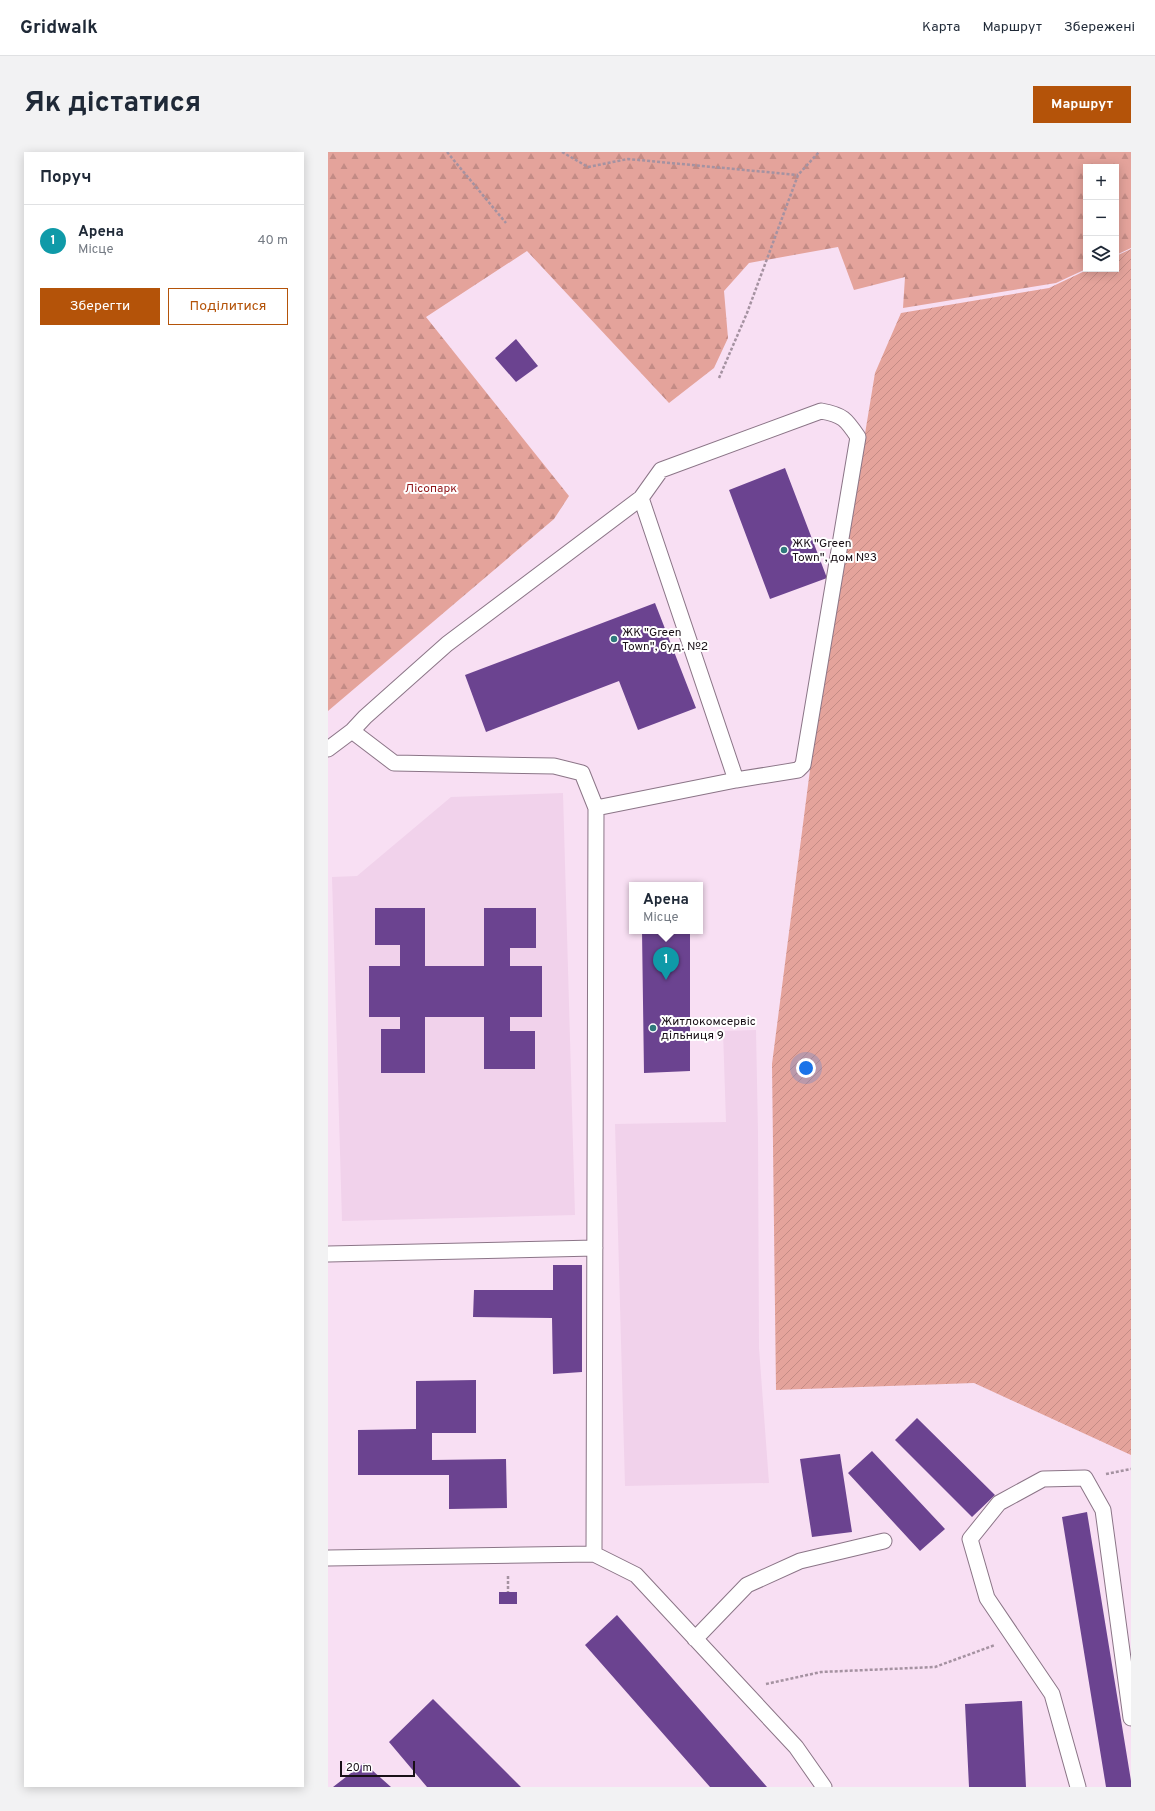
<!DOCTYPE html>
<html lang="uk">
<head>
<meta charset="utf-8">
<style>
	:root { --surface:#fff; --page:#f2f2f3; --text:#1f2937; --muted:#747a83; --line:#e0e1e3; --accent:#b45309 }
	body { margin:0; font-family:Overpass,sans-serif; background:var(--page); color:var(--text) }
	.controls { position:absolute; right:12px; top:12px; display:grid; overflow:hidden; border-radius:0px; box-shadow:0 2px 10px #0003 }
	.controls button { width:36px; height:36px; display:grid; place-items:center; padding:0; border:0; border-bottom:1px solid var(--line); background:var(--surface); color:var(--text); font:20px sans-serif }
	.scale { position:absolute; left:12px; bottom:10px; width:75px; box-sizing:border-box; padding-left:4px; border:2px solid #191017; border-top:0; font-size:11px; line-height:14px; white-space:nowrap; color:#191017; -webkit-text-stroke:3px #fff; paint-order:stroke }
	.you { position:absolute; left:478px; top:916px; width:14px; height:14px; margin:-10px; border:3px solid #fff; border-radius:50%; background:#1a73e8; box-shadow:0 0 0 6px #1a73e833 }
	.badge { display:grid; place-items:center; width:26px; height:26px; border-radius:50%; background:var(--accent); color:#fff; font-size:13px; font-weight:700 }
	.pin { position:absolute; translate:-50% -33px; filter:drop-shadow(0 1px 2px #0008) }
	.pin::after { content:''; position:absolute; top:21px; width:14px; height:12px; background:inherit; clip-path:polygon(0 0,100% 0,50% 100%) }
	.popup { position:absolute; left:301px; top:730px; width:74px; height:52px; box-sizing:border-box; display:grid; place-content:center; border-radius:0px; background:var(--surface); filter:drop-shadow(0 1px 3px #0005); font-size:13px; white-space:nowrap; color:var(--muted) }
	.popup b { font-size:15px; color:var(--text) }
	.popup::after { content:''; position:absolute; left:50%; top:100%; margin-left:-8px; border:8px solid transparent; border-top-color:var(--surface) }
	.list { margin:0; padding:0; list-style:none }
	h2 { display:flex; justify-content:space-between; align-items:center; height:52px; margin:0; padding:0 16px; font-size:17px }
	h2 small { font-size:13px; font-weight:400; color:var(--muted) }
	.list li { display:grid; grid-template-columns:26px 1fr auto; gap:12px; align-items:center; box-sizing:border-box; height:72px; padding:0 16px; border-top:1px solid var(--line) }
	.list b { display:block; font-size:15px; white-space:nowrap }
	.list p { margin:0; font-size:13px; white-space:nowrap; color:var(--muted) }
	.list em { font-size:13px; font-style:normal; color:var(--muted) }
	.actions { display:flex; gap:8px; padding:12px 16px }
	.actions a { flex:1; padding:9px 0; border:1px solid var(--accent); border-radius:0px; text-align:center; font-size:14px; color:var(--accent) }
	.actions .main { background:var(--accent); color:#fff }
	.icon { flex:none; width:22px; height:22px; fill:none; stroke:currentColor; stroke-width:2; stroke-linecap:round; stroke-linejoin:round }
	.map { position:relative; flex:none; width:803px; height:1635px; overflow:hidden; border-radius:0px }
	header { display:flex; align-items:center; gap:24px; box-sizing:border-box; height:56px; padding:0 20px; background:var(--surface); border-bottom:1px solid var(--line) }
	header strong { font-size:19px }
	nav { display:flex; gap:22px; margin-inline-start:auto; font-size:14px }
	.intro { display:flex; align-items:center; justify-content:space-between; box-sizing:border-box; height:96px; padding:0 24px }
	h1 { margin:0; font-size:28px }
	.button { padding:10px 18px; border-radius:0px; background:var(--accent); color:#fff; font-size:14px; font-weight:700 }
	main { display:flex; gap:24px; padding:0 24px }
	aside { flex:1; background:var(--surface); border-radius:0px; box-shadow:0 2px 10px #0003 }
	.map>svg:first-child { display:block }
	.built { fill:#f1d2eb }
	.forest { fill:url(#forest-firs) }
	.garden { fill:url(#garden-furrows) }
	.building { fill:#6b4390 }
	.lines { fill:none; stroke-linecap:round; stroke-linejoin:round }
	.service-casing { stroke:#8b7587; stroke-width:17 }
	.path { stroke:#a592a1; stroke-width:2.5; stroke-dasharray:3 2; stroke-linecap:butt }
	.service { stroke:#fff; stroke-width:15 }
	.poi-dot { fill:#2f787c; stroke:#fff; stroke-width:1.5 }
	.labels { text-anchor:middle; stroke-width:4; stroke-linejoin:round; paint-order:stroke }
	.park-label { font-size:12px; fill:#91181b; stroke:#fff }
	.poi-label { font-size:12px; fill:#191017; stroke:#fff; text-anchor:start }
</style>
</head>
<body>
<header>
<strong>Gridwalk</strong>
<nav><a>Карта</a><a>Маршрут</a><a>Збережені</a></nav>
</header>
<div class="intro"><h1>Як дістатися</h1><a class="button">Маршрут</a></div>
<main>
<aside>
<h2>Поруч<small></small></h2>
<ul class="list">
<li><span class="badge" style="background:#0f9aa8">1</span><div><b>Арена</b><p>Місце</p></div><em>40 m</em></li>
</ul>
<div class="actions"><a class="main">Зберегти</a><a>Поділитися</a></div>
</aside>
<div class="map">
<svg width="803" height="1635" viewBox="0 0 803 1635">
	<defs>
		<pattern id="forest-firs" width="22" height="20" patternUnits="userSpaceOnUse"><rect width="22" height="20" fill="#e4a39b"/><path d="M5 1l3.5 6h-7zM16 11l3.5 6h-7z" fill="#c38b85"/></pattern>
		<pattern id="garden-furrows" width="10" height="10" patternUnits="userSpaceOnUse"><rect width="10" height="10" fill="#e4a39b"/><path d="M-1 1l2-2M0 10L10 0M9 11l2-2" fill="none" stroke="#c38b85"/></pattern>
	</defs>
	<rect width="100%" height="100%" fill="#f8dff3"/>
	<path class="built" d="M235 641 247 1063 14 1069 4 725 29 724 123 645Z
		M428 878 430 981 431 1196 441 1331 297 1334 287 972 398 970 395 879Z"/>
	<path class="forest" d="M0 0H803V96L788 103V15H758V117L728 131 575 156 577 125 526 138 510 95 421 111 396 139 400 186 386 216 341 251 199 99 98 165 241 344 226 367 0 559Z"/>
	<path class="garden" d="M803 97V1303L646 1231 448 1238 444 912 483 610 547 221 573 161 721 136 761 117H788V104Z"/>
	<path class="building" d="M188 187 210 214 188 230 167 206Z
		M457 316 499 426 442 447 401 338Z
		M327 451 368 556 310 578 291 529 158 580 137 523Z
		M47 756H97V814H156V756H208V796H182V814H214V865H182V879H207V917H156V865H97V921H53V877H72V865H41V814H72V793H47Z
		M314 779H362V919L316 921Z
		M225 1113H254V1220L225 1222 224 1166 145 1165 146 1138H225Z
		M148 1228V1281H104V1308L178 1307 179 1356 121 1357V1323H30V1278L88 1277V1229Z
		M589 1266 667 1343 644 1365 567 1288Z
		M544 1299 617 1377 592 1399 520 1321Z
		M512 1302 524 1380 484 1385 472 1307Z
		M759 1360 803 1629V1635H778L734 1365Z
		M171 1440H189V1452H171Z
		M289 1463 317 1495 439 1635H382L257 1493Z
		M105 1547 193 1635H99L61 1590Z
		M694 1549 698 1635H641L637 1552Z
		M36 1611 63 1635H5Z"/>
	<g class="lines">
		<g class="service-casing">
			<path id="service" d="M24 579 66 611 226 614 254 621 268 656 408 628 313 346
				M0 597 24 579 37 565 119 492 313 346 333 318 493 259C515 263 518 267 530 285L475 613 470 618 408 628
				M0 1102 267 1096
				M266 1402 268 656
				M0 1406 266 1402 308 1423 468 1595 496 1635
				M367 1487 419 1433 472 1409 556 1389
				M750 1635 724 1542 659 1446 642 1387 671 1351 715 1327 757 1326 775 1358 803 1566"/>
		</g>
		<path class="path" d="M119 0 178 71
			M234 0 260 15 300 7 470 23
			M391 226 419 161 470 23 491 0
			M778 1322 803 1317
			M180 1424V1440
			M438 1532 493 1520 607 1515 667 1493"/>
		<use href="#service" class="service"/>
	</g>
	<g class="poi-dot">
		<circle cx="456" cy="398" r="4"/>
		<circle cx="286" cy="487" r="4"/>
		<circle cx="325" cy="876" r="4"/>
	</g>
	<g class="labels">
		<g class="park-label">
			<text x="103" y="340">Лісопарк</text>
		</g>
		<g class="poi-label">
			<text x="464" y="395">ЖК "Green<tspan x="464" dy="14">Town", дом №3</tspan></text>
			<text x="294" y="484">ЖК "Green<tspan x="294" dy="14">Town", буд. №2</tspan></text>
			<text x="333" y="873">Житлокомсервіс<tspan x="333" dy="14">дільниця 9</tspan></text>
		</g>
	</g>
</svg>
<div class="controls">
<button>+</button>
<button>−</button>
<button><svg class="icon" aria-label="layers" viewBox="0 0 24 24"><path d="M12 4l9 5-9 5-9-5zM3 14l9 5 9-5"/></svg></button>
</div>
<div class="scale">20 m</div>
<div class="you"></div>
<div class="pin badge" style="left:338px;top:828px;background:#0f9aa8">1</div>
<div class="popup"><b>Арена</b>Місце</div>
</div>
</main>
</body>
</html>
